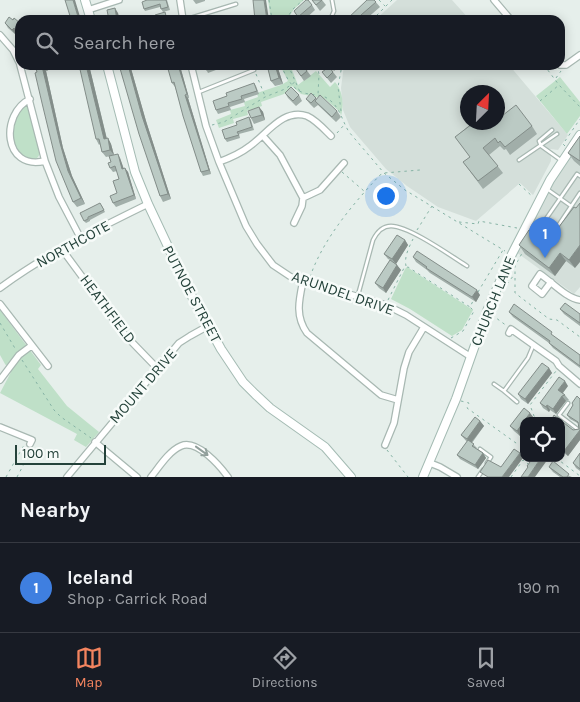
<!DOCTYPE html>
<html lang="en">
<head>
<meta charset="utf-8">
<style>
	:root { --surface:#171b24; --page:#242831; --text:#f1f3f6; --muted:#9ea1a6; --line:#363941; --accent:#f4845f }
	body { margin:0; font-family:Karla,sans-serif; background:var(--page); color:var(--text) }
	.controls { position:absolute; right:15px; bottom:15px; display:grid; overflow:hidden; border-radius:10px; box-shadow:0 2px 12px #0003 }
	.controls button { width:45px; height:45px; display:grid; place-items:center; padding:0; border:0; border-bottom:1px solid var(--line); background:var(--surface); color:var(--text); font:25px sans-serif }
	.compass { position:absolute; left:460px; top:85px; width:45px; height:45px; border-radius:50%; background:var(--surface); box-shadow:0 2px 12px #0003; rotate:24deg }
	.scale { position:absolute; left:15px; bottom:12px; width:91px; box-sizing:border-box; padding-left:5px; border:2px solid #24423a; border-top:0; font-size:14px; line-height:18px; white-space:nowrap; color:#24423a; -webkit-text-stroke:4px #f7fbf9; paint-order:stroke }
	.you { position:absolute; left:385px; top:195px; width:18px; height:18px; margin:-12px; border:4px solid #fff; border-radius:50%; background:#1a73e8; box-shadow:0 0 0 8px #1a73e833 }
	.badge { display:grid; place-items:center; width:32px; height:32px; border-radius:50%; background:var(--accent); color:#fff; font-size:16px; font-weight:700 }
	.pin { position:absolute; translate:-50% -41px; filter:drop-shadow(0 1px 2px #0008) }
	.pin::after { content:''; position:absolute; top:26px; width:18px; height:15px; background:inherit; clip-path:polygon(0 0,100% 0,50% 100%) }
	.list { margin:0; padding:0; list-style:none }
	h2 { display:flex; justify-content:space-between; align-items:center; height:65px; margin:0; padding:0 20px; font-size:21px }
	h2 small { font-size:16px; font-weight:400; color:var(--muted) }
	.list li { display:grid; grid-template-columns:32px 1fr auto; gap:15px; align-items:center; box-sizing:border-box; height:90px; padding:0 20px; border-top:1px solid var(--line) }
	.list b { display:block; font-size:19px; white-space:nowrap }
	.list p { margin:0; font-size:16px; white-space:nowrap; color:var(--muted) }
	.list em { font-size:16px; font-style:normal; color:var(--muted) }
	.icon { flex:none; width:28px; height:28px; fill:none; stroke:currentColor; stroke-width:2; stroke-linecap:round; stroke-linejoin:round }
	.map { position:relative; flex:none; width:580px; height:477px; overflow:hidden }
	.search { position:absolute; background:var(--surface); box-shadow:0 2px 12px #0003; left:15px; right:15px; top:15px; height:55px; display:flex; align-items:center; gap:12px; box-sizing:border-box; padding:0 18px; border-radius:15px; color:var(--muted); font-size:19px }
	.sheet { height:155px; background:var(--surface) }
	nav { display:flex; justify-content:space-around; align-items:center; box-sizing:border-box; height:70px; border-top:1px solid var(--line); background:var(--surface); font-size:14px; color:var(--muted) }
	nav a { display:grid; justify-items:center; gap:2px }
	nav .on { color:var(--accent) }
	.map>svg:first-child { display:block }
	.built { fill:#d4dfda; fill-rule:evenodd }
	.green { fill:#bfe0c8 }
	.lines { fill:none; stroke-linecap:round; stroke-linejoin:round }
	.lane-casing { stroke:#a8b8b2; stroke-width:5 }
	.street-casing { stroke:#a8b8b2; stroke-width:8 }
	.secondary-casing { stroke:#a4bbb3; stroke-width:10 }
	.path { stroke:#86b3a5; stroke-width:1; stroke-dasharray:2.5 4; stroke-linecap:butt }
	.lane { stroke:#fff; stroke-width:2.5 }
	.street { stroke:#fff; stroke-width:5.5 }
	.secondary { stroke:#fff; stroke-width:8 }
	.wall { fill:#a1aea9 }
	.shaded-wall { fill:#838d89 }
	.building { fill:#bbcac4; stroke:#838d89 }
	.oneway { stroke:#92a09c }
	.labels { text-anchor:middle; stroke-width:5; stroke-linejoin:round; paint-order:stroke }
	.street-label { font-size:15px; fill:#24423a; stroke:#f7fbf9 }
</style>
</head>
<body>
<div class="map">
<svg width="580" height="477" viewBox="0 0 580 477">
	<rect width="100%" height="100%" fill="#e6efeb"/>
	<path class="built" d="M397 0H452L470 20H375Z
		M344 65H509L568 135 558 150 551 149 548 152 551 157V161L533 195 520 183 476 221 438 207 407 186 386 169 350 127 343 110 341 88ZM468 92H498V122H468Z
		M580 140V287L574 294 516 252 553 182Z"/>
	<path class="green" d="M268 0H304L294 9 287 20H271Z
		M280 65H290L298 85 316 71 330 87 335 82C343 91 344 105 341 116L340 112 325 99 301 94 292 86 284 94 261 102 262 106 247 111 248 115 233 119 234 123 219 128 216 120 231 114 230 110 245 106 244 102 258 97 257 93 281 85 288 81Z
		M560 77 580 102V116L567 134 536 96Z
		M20 105 28 107 31 113 41 152 38 157 34 161C5 155 0 124 20 105Z
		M407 267 473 310 462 330 452 336 410 309 391 299 405 269Z
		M0 310 41 365 38 369 67 406 99 432 86 447 74 440 77 434 0 393 11 372 5 364 0 355Z"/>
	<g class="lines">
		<g class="lane-casing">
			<path id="lane" d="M184 20 236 4
				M330 20 334 11 332 0
				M199 92 254 70
				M541 146 562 161
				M541 146 539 141 552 130
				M519 160 557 134
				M580 176 577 174 539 229 550 238 580 193
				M547 189 571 206
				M358 295 373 240C377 232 382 226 391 226 409 226 451 256 467 266
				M494 384 504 391 528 358 533 346
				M504 391 517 402
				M568 403 559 415 580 431
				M480 449 491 457 487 463
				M478 477 483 470"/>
		</g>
		<g class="street-casing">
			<path id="street" d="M180 0 183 20
				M494 0 511 20
				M88 10 119 0
				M0 35 13 50 20 64
				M20 65 45 161 59 197 80 237
				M191 65 206 126 219 162 246 226 257 244 273 265 291 277 386 305 406 315 471 357
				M560 65H566L580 55
				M30 99C0 114 3 171 45 161
				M263 136 280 155 303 198 302 206 294 223
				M219 162C230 158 241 153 250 146 267 134 283 108 307 116 316 120 324 129 331 136
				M303 198 320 190 344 163
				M61 248 125 335 157 368
				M303 281C299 300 295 316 307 333L381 395 398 400
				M551 282 542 294 532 286 540 274C552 282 566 298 580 300
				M0 288C46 254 97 229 148 204
				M0 304 48 366
				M509 333 511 329 556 361 559 366 580 384
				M0 380 19 355 31 346
				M0 427 32 440 30 444
				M95 442 137 477
				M385 445 394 423 404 368 409 352 424 327
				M430 463 440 467 457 477
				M67 477 179 343 190 336 208 326
				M151 477C159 467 169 451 181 446 197 439 220 466 228 477"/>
		</g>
		<g class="secondary-casing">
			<path id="secondary" d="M85 0 91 20
				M107 65 135 172 148 204 189 291 221 349 243 382 255 394 270 408 325 447 351 477
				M423 477 456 399 487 311 512 254 550 180 580 135"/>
		</g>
		<path class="path" d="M269 0 272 20
			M379 0 385 6
			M286 20 292 10 303 0
			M372 20 392 0
			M281 65C287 79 293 92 309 94 314 95 321 95 325 97 340 105 341 119 349 132L384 173 405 190 505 251
			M288 65 300 92
			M317 65 319 74 318 95
			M544 65 559 85 580 107
			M256 74 265 96
			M556 78 561 71
			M540 101 559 85
			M341 111 338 87 342 65
			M212 125 224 122 265 97 285 89 295 82
			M337 133 344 125
			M565 146 563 144 580 119
			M342 172 364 191
			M519 184 533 197
			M459 222 478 224 479 221 517 228
			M417 230 432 206
			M517 262 524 250
			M515 265V293L549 319 557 320 580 337
			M406 266C404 257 409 247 413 239
			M310 277C323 239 353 204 380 175L384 173 420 170
			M507 284 514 275
			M478 292 503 250
			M388 300 404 268 408 267 470 307
			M492 315 507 326
			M0 323 16 350
			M451 338 463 331 474 311 470 307 474 299
			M22 360 54 410 61 417 91 438
			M461 401 469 403 467 408 516 443 524 445
			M539 421 534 416 530 405 556 371
			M387 450 408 477
			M556 458 580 476
			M6 477 24 445
			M17 477 32 449
			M511 477 523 460 528 464"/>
		<use href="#lane" class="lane"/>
		<use href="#street" class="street"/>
		<use href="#secondary" class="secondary"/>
	</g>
	<path class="wall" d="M147 0H167L170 10 163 12 160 7 145 11 144 9Z
		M193 0H205V1L196 4Z
		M312 0H322L326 5 320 11Z
		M374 0 380 7 365 20H346Z
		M312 5 315 10 304 20H300L294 11Z
		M13 20 17 33 16 35 8 28 5 23Z
		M35 65H45L48 71H46L63 148 72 176 85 204 77 207 73 202Z
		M89 65 107 139 108 138 111 144 114 155 106 157 102 152 100 144 99 145 96 139Z
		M119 65H130L146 121 171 199 163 202 160 196Z
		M169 65H181L180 66 189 98H188L211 174 203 176 201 172 175 87 172 83Z
		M204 65H229L208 73Z
		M267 65H277L283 84 275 86 271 81Z
		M295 65H306L307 66 305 68 311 76 304 81 296 69 298 68Z
		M329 65H340V66L334 71Z
		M322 72H333L337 77 331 83Z
		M254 83 256 86 259 94 244 99 245 102 230 107 231 110 218 114 216 110 227 96Z
		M285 93 299 95 302 101 296 106 288 98Z
		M316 98 317 99 337 111 341 117 336 122 318 105 314 108 310 104 306 99Z
		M259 107 263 112 265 120 254 124 251 118Z
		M249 117 251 120 254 130 239 134 240 138 227 142 225 139 237 125Z
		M470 122 532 126 537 134 510 155 506 149 504 150 500 146 489 155 503 173 483 189 463 162 470 157 455 137 471 124Z
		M580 136V166L574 161 568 153Z
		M120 158 124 169 128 172 136 199 116 207 113 203 117 193 119 179 117 171 113 172 110 168Z
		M102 206 105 212 90 220V221L86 223 84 221Z
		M574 207 575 268 566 261 555 276 525 254 519 245 546 244Z
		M405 240 408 245 396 264 401 270 386 293 379 288 375 283 390 260 388 259 384 254Z
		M413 257 480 295 476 302 430 273 427 270 416 262Z
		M560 309 580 314V326L564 314Z
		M509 312 555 337 580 355V368L553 348 549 343 513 317Z
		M549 368 552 373 528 404 521 399 518 394Z
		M568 386 563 393 565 395 569 400 566 401 556 414 550 410 549 412 543 408 540 403Z
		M580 399V440L568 456 561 451V421L573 430 579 429V424L570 419 567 415 573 405 572 403Z
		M534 418 520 436 514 431 510 426Z
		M480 421 484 426 472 443 477 448 476 449 483 453 486 458 478 469 460 459 457 455 467 442 461 435Z
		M580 453V471L576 468 573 463Z
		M549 467 572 477H560L553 472Z"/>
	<path class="shaded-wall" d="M73 0H75L81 20H79Z
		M264 0H266L269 20H267Z
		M115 8 118 13 120 20H117Z
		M14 28 17 33 16 35 12 30Z
		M86 65H89L108 144 104 139Z
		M128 65H130L146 121 171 199 168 194 142 116Z
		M178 65 180 66 189 98 187 94Z
		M275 65H277L283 84 279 78Z
		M42 66 46 71 63 148 72 176 85 204 81 198 68 171 60 143Z
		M185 95 188 98 211 174 209 170Z
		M259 107 263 112 265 120 262 115Z
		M108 138 111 144 114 155 110 150Z
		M118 154 120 158 125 173 122 169Z
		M125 168 128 172 136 199 134 195Z
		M405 240 408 245 396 264 392 259Z
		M580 245V262L575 268 569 260Z
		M560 253 566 261 555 276 549 268Z
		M397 265 401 270 386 293 383 288Z
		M477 290 480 295 476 302 472 297Z
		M549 368 552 373 528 404 525 399Z
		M565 381 568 386 561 395 558 390Z
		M562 396 566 401 556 414 553 409Z
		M547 405 550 410 549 412 546 407Z
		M530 413 534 418 532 421H524Z
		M480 421 484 426 470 444 467 439Z
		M524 421V431L520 436 517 431Z
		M580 430V440L568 456 564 451Z
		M483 453 486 458 478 469 475 465Z
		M520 453 523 458 509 477H502Z
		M541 458H547L548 459 535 477H528Z"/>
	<path class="building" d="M65 0H73L79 20H68L71 19Z
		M147 0H166L168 7 161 9 160 4 144 9 142 2Z
		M253 0H264L267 20H255Z
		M306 0H308L312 5 298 17 294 11Z
		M312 0H322L316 5Z
		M367 0H374L376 2 361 15 362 16 358 20H346Z
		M115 8 117 20H109L107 10Z
		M165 12 167 20H156L155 15Z
		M239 16 240 20H227Z
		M295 16 298 20H289Z
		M9 17 13 20 14 18 20 23V36L14 28 12 30 5 23Z
		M35 65H44V66H42L60 143 68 171 81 198 73 202 56 161 42 103 35 73 37 72Z
		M79 65H86L104 139 108 138 110 150 102 152 99 139H96Z
		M119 65H128L142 116 168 194 160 196 139 134Z
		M169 65H178L187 94 185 95 209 170 201 172 183 116 174 82 172 83 168 69H170Z
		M204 65H220L206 70Z
		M267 65H275L279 78 271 81Z
		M296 65H303L307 71 301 76 296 69 298 67Z
		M329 67 333 72 327 78 322 72Z
		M254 83 257 91 241 96 242 99 228 103 229 106 216 110 213 101 227 96 226 93Z
		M291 87 299 95 293 101 285 93Z
		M311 93 316 98 311 103 306 99Z
		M320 95 337 111 332 117 315 101Z
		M516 105 532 126 505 147 500 141 498 143 495 138 483 148 498 166 478 181 463 162 470 157 455 137 472 124 471 122H498V119Z
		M259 107 262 115 251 118 248 111Z
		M249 117 252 127 237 132 239 135 225 139 222 130 237 125 236 122Z
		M580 136V161L568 153Z
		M118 154 122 169 125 168 134 195 113 203 110 196 117 193 113 181 119 179 115 166 110 168 108 163 111 162 109 156Z
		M100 203 104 210 88 217V219L84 221 80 213Z
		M580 203V245L569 260 560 253 549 268 519 245 529 230 546 244 574 207 576 208Z
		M397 235 405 240 392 259 384 254Z
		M417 251 477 290 472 297 426 268 427 267 413 257Z
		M390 260 397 265 383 288 375 283Z
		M565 303 580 314V323L560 309Z
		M514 304 552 332 551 334 580 355V366L549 343 550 341 509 312Z
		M542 363 549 368 525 399 518 394Z
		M559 377 565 381 558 390 565 395 562 396 553 409 547 405 546 407 540 403Z
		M577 396 580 399V430L564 451 561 449V421H551L554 415 573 430 579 429 578 422 567 415 573 405 572 403Z
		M524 408 530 413 517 431 510 426Z
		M475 417 480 421 467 439 461 435Z
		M468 440 474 444 472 446 483 453 475 465 457 455Z
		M514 449 520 453 502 477H488L480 472 488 460 501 467Z
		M580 453V469L573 463Z
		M533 458H541L528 477H521L528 467 527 466Z
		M553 461 569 474 567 477H563L549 467Z"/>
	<defs><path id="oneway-shaft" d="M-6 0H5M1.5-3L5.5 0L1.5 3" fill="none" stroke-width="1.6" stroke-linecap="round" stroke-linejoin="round" transform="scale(1.25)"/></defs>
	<use class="oneway" href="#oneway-shaft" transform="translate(202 451) rotate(36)"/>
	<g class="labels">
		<g class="street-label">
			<text transform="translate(73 244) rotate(-29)" y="5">NORTHCOTE</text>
			<text transform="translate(343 293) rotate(19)" y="5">ARUNDEL DRIVE</text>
			<text transform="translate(192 294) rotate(62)" y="5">PUTNOE STREET</text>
			<text transform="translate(493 301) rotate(-68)" y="5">CHURCH LANE</text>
			<text transform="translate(108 309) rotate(53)" y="5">HEATHFIELD</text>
			<text transform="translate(143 386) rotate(-49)" y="5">MOUNT DRIVE</text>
		</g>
	</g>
</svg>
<div class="controls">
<button><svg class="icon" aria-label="locate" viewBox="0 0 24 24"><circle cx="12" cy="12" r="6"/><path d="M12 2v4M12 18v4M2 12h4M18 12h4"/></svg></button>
</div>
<svg class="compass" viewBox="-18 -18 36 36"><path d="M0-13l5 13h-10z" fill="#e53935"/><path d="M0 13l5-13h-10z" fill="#9ea1a6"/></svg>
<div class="scale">100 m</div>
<div class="you"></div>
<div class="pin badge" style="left:545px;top:258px;background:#3f7fe0">1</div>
<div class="search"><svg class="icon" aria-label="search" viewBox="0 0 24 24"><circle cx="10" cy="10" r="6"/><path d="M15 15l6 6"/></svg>Search here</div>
</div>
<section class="sheet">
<h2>Nearby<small></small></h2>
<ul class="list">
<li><span class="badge" style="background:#3f7fe0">1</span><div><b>Iceland</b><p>Shop · Carrick Road</p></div><em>190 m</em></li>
</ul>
</section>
<nav>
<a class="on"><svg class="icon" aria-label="map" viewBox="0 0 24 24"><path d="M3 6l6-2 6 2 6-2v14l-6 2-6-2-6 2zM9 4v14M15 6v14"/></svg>Map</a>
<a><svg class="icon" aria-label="directions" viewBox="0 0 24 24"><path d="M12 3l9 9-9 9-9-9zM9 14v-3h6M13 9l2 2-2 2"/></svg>Directions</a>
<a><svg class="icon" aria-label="saved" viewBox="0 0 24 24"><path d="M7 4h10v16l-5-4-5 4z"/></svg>Saved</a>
</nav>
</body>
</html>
